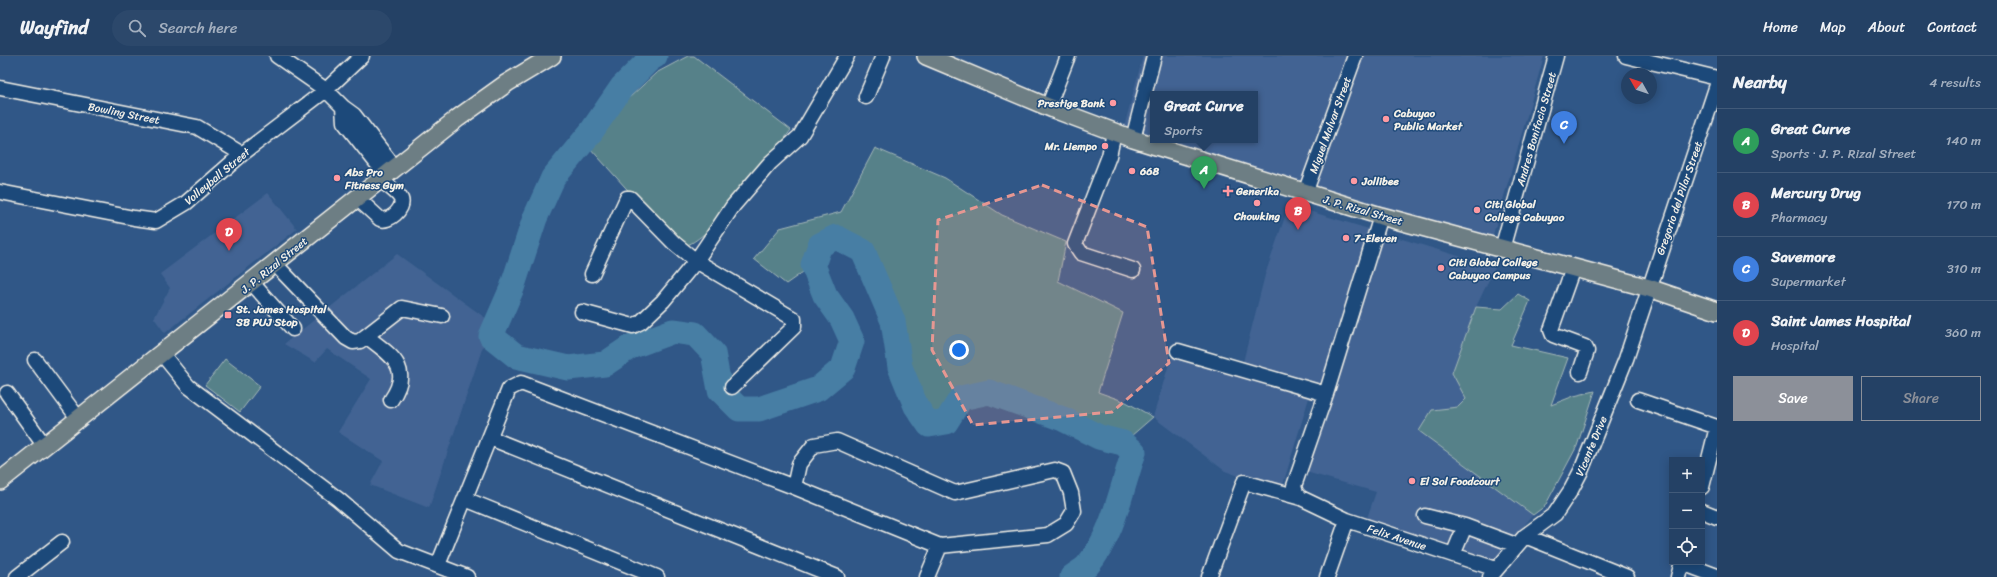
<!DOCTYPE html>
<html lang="en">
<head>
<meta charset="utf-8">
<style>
	:root { --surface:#244165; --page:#2c486b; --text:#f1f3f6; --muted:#a3afbf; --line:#415a79; --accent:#8c9099 }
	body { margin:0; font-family:Sriracha,sans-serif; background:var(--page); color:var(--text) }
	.controls { position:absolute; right:12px; bottom:12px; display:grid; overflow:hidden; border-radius:0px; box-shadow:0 2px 10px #0003 }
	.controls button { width:36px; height:36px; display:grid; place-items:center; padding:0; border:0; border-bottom:1px solid var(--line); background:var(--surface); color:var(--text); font:20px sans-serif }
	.compass { position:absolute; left:1621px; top:12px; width:36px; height:36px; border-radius:50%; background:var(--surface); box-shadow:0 2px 10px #0003; rotate:310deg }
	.you { position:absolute; left:959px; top:294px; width:14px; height:14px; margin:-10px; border:3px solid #fff; border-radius:50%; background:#1a73e8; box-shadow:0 0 0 6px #1a73e833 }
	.badge { display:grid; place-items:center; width:26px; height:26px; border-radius:50%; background:var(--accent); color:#fff; font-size:13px; font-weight:700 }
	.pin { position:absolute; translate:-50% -33px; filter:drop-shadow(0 1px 2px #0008) }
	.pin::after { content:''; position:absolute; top:21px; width:14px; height:12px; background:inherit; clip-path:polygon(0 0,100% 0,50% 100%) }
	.popup { position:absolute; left:1150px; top:35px; width:108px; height:52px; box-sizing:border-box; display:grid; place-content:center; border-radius:0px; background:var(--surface); filter:drop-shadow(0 1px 3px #0005); font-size:13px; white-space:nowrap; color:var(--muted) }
	.popup b { font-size:15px; color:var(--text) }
	.popup::after { content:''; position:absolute; left:50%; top:100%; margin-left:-8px; border:8px solid transparent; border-top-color:var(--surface) }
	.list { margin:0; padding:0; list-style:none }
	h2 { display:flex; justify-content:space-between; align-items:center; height:52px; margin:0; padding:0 16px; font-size:17px }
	h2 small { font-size:13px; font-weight:400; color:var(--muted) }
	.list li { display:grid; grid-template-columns:26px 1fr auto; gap:12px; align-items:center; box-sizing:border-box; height:64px; padding:0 16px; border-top:1px solid var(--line) }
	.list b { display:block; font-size:15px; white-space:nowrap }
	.list p { margin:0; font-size:13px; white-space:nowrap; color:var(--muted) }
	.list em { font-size:13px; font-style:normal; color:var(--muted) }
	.actions { display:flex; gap:8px; padding:12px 16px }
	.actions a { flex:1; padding:9px 0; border:1px solid var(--accent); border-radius:0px; text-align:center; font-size:14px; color:var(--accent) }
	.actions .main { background:var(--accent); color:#fff }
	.icon { flex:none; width:22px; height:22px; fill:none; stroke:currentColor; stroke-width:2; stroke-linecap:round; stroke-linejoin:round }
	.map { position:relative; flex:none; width:1717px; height:521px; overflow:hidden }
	header { display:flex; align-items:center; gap:24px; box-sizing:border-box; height:56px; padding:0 20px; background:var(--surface); border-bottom:1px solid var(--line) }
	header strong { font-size:19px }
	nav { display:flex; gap:22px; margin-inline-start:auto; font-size:14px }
	.search { width:280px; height:36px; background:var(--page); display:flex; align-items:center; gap:10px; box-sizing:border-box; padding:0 14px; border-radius:22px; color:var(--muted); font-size:15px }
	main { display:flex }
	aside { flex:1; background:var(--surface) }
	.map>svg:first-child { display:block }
	.built { fill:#426493; fill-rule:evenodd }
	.green { fill:#578189; stroke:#a6b9b8 }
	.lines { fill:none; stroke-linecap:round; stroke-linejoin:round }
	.river { stroke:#477ea4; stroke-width:25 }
	.minor-casing { stroke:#f4f1e8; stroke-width:17 }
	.major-casing { stroke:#f4f1e8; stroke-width:20 }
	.minor { stroke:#1f4a7a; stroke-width:14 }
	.major { stroke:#6d7e84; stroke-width:17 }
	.marked { fill:#e69792; fill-opacity:0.2; stroke:#e69792; stroke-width:3; stroke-dasharray:8 5; stroke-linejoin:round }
	.poi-dot { fill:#ff9aa2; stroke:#1f4a7a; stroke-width:1.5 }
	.labels { text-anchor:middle; stroke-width:3; stroke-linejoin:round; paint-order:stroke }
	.poi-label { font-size:11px; font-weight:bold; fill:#f4f1e8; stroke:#1f4a7a; text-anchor:start }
	.street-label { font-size:11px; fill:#f4f1e8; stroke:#1f4a7a }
</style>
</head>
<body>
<header>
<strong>Wayfind</strong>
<div class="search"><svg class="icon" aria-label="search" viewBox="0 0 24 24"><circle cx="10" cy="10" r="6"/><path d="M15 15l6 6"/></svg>Search here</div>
<nav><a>Home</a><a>Map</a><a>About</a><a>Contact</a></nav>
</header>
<main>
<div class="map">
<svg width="1717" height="521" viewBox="0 0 1717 521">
	<rect width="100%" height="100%" fill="#305787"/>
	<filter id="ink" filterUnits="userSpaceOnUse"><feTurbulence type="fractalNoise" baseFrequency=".025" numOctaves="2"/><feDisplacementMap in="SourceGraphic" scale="8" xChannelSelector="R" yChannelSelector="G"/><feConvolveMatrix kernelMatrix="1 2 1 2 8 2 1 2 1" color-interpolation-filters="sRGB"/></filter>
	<g filter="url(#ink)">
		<path class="built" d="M1143 0H1544L1489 193 1122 79ZM1153 38H1255V84H1153Z
			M268 137 297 173 165 277 154 262 170 232 160 218Z
			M1289 149 1495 211 1476 251 1466 342 1458 351 1432 354 1419 375 1533 459 1491 508 1366 465 1376 436 1299 414 1324 339 1311 335 1281 435 1225 415 1153 361 1173 295 1241 314 1265 219Z
			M397 198 491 266 429 452 370 429 383 405 338 376 371 323 327 293 315 306 284 288Z"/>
		<path class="green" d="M688 0H694L791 74C773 98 707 192 679 191L589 91 616 54 656 17Z
			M875 92 945 122 1002 159 1066 186 1058 225 1123 257 1098 336 1126 346 1153 361 1123 387 1099 381 1063 363 989 336 961 342 946 366 929 369 916 350 900 312 893 265 863 195 836 181 820 189 813 209 786 228 754 203 780 172 841 156Z
			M1518 238 1530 245 1511 289 1568 302 1551 349 1574 340 1595 335 1577 390 1545 450 1533 459 1419 375 1432 354 1458 351 1466 343 1452 317 1476 251 1502 253Z
			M225 303 260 330 240 356 205 329Z"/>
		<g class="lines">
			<path class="river" d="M655 0 650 3 622 31 591 76 553 122 535 162 512 232 491 280 516 300 568 312 605 308 630 291 673 275 695 278 713 297 720 334 739 353H759L818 333 843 312 852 285 842 263 825 239 813 209 820 189 836 181 863 195 893 265 900 311 916 350 929 369 946 366 961 342 989 336 1063 363 1099 381 1123 387 1134 396C1121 433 1114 478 1087 510 1083 514 1077 517 1072 521"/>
			<g class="minor-casing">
				<path id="minor" d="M277 0 326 34 343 51 354 59 395 112
					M1626 0 1717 22
					M0 32 197 71 242 98
					M866 41 883 0
					M343 51 344 66 386 119
					M1048 51 1068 0
					M1114 77 1109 100 1075 188 1081 197 1133 214
					M1133 83 1154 0
					M0 136 134 162 156 165 186 147 242 98 326 34 362 0
					M1305 137 1355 0
					M357 142 380 163C388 167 405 153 401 143 398 136 386 129 380 123
					M1502 193 1556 0
					M275 208 346 282 353 286 360 285 366 280C390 299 414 311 391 344
					M1573 212 1551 274 1553 279 1585 291 1587 295 1580 316
					M592 218 627 142H630L674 187 696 205 794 263V271L732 331
					M252 227 293 273
					M582 256 633 270 641 266 663 245 696 205 733 150 770 107 800 80 847 0
					M366 280 402 252 442 260
					M1178 295 1326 338
					M162 298 188 330 338 443 399 495 467 521
					M35 304 78 362
					M7 337 44 389
					M1638 344 1717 371
					M490 382 837 521
					M794 431 799 408 814 389 837 385 955 437 1055 414 1063 417 1071 437 1074 455 1066 468 1048 479 940 490
					M1702 431 1717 371
					M1301 442 1296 437 1294 430 1326 338 1381 160
					M465 443 657 521
					M1702 455 1717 461
					M1425 460 1465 470 1516 489
					M1525 480 1627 521
					M1453 499 1465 470
					M1682 507 1717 520
					M438 509 509 333 521 327 794 431 940 490 927 521
					M17 521 62 486
					M1209 521 1244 426 1301 442 1347 464 1496 513
					M1327 521 1347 464
					M1490 521 1525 480 1555 458 1571 434 1581 415 1626 303 1717 29
					M1678 521 1682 506"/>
			</g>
			<g class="major-casing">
				<path id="major" d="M926 0 1053 53 1133 83 1381 160 1649 232 1717 255
					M0 425 458 62 507 27 552 0"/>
			</g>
			<use href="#minor" class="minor"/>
			<use href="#major" class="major"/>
		</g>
	</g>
	<path class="marked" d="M1042 129 1147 171 1169 307 1112 356 973 369 932 294 938 164Z"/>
	<g class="poi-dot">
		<circle cx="1113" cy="47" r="4"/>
		<circle cx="1386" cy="63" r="4"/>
		<circle cx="1105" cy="90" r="4"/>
		<circle cx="1132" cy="115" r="4"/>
		<circle cx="337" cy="122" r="4"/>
		<circle cx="1354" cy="125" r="4"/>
		<path d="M1226 129h4v4h4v4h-4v4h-4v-4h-4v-4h4z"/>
		<circle cx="1257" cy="147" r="4"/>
		<circle cx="1477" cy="154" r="4"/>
		<circle cx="1346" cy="182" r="4"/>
		<circle cx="1441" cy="212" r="4"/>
		<rect x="224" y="255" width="8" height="8" rx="2"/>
		<circle cx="1412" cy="425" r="4"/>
	</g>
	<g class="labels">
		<g class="poi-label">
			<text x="1105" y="51" text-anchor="end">Prestige Bank</text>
			<text x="1394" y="61">Cabuyao<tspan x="1394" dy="13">Public Market</tspan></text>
			<text x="1097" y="94" text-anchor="end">Mr. Liempo</text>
			<text x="1140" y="119">668</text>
			<text x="345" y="120">Abs Pro<tspan x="345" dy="13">Fitness Gym</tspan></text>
			<text x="1362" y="129">Jollibee</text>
			<text x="1236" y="139">Generika</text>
			<text x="1485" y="152">Citi Global<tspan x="1485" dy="13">College Cabuyao</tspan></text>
			<text x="1257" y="164" text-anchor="middle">Chowking</text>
			<text x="1354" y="186">7-Eleven</text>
			<text x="1449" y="210">Citi Global College<tspan x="1449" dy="13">Cabuyao Campus</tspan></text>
			<text x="236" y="257">St. James Hospital<tspan x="236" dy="13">SB PUJ Stop</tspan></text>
			<text x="1420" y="429">El Sol Foodcourt</text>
		</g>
		<g class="street-label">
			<text transform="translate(124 57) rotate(11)" y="4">Bowling Street</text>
			<text transform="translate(1330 69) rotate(-70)" y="4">Miguel Malvar Street</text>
			<text transform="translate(1536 73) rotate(-74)" y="4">Andres Bonifacio Street</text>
			<text transform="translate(217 120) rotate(-40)" y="4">Volleyball Street</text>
			<text transform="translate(1679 142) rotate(-71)" y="4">Gregorio del Pilar Street</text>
			<text transform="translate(1363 154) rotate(16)" y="4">J. P. Rizal Street</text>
			<text transform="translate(274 209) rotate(-39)" y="4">J. P. Rizal Street</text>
			<text transform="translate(1591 390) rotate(-67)" y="4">Vicente Drive</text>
			<text transform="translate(1397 481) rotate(18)" y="4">Felix Avenue</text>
		</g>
	</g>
</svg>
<div class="controls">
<button>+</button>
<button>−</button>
<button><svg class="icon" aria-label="locate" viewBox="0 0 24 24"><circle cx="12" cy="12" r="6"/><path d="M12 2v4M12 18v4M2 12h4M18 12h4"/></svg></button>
</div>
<svg class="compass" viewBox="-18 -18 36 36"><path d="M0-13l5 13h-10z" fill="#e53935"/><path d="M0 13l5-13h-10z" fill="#a3afbf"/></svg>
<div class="you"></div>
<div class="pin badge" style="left:1204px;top:133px;background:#2e9e5b">A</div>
<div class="popup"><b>Great Curve</b>Sports</div>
<div class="pin badge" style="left:1298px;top:174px;background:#e0444e">B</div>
<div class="pin badge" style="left:1564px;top:88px;background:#3f7fe0">C</div>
<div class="pin badge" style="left:229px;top:195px;background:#e0444e">D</div>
</div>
<aside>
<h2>Nearby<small>4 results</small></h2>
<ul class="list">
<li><span class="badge" style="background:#2e9e5b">A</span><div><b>Great Curve</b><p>Sports · J. P. Rizal Street</p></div><em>140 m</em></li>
<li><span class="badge" style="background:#e0444e">B</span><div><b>Mercury Drug</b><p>Pharmacy</p></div><em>170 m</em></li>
<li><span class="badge" style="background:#3f7fe0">C</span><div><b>Savemore</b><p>Supermarket</p></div><em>310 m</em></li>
<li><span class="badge" style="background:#e0444e">D</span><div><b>Saint James Hospital</b><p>Hospital</p></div><em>360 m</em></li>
</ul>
<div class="actions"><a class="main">Save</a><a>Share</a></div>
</aside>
</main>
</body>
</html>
